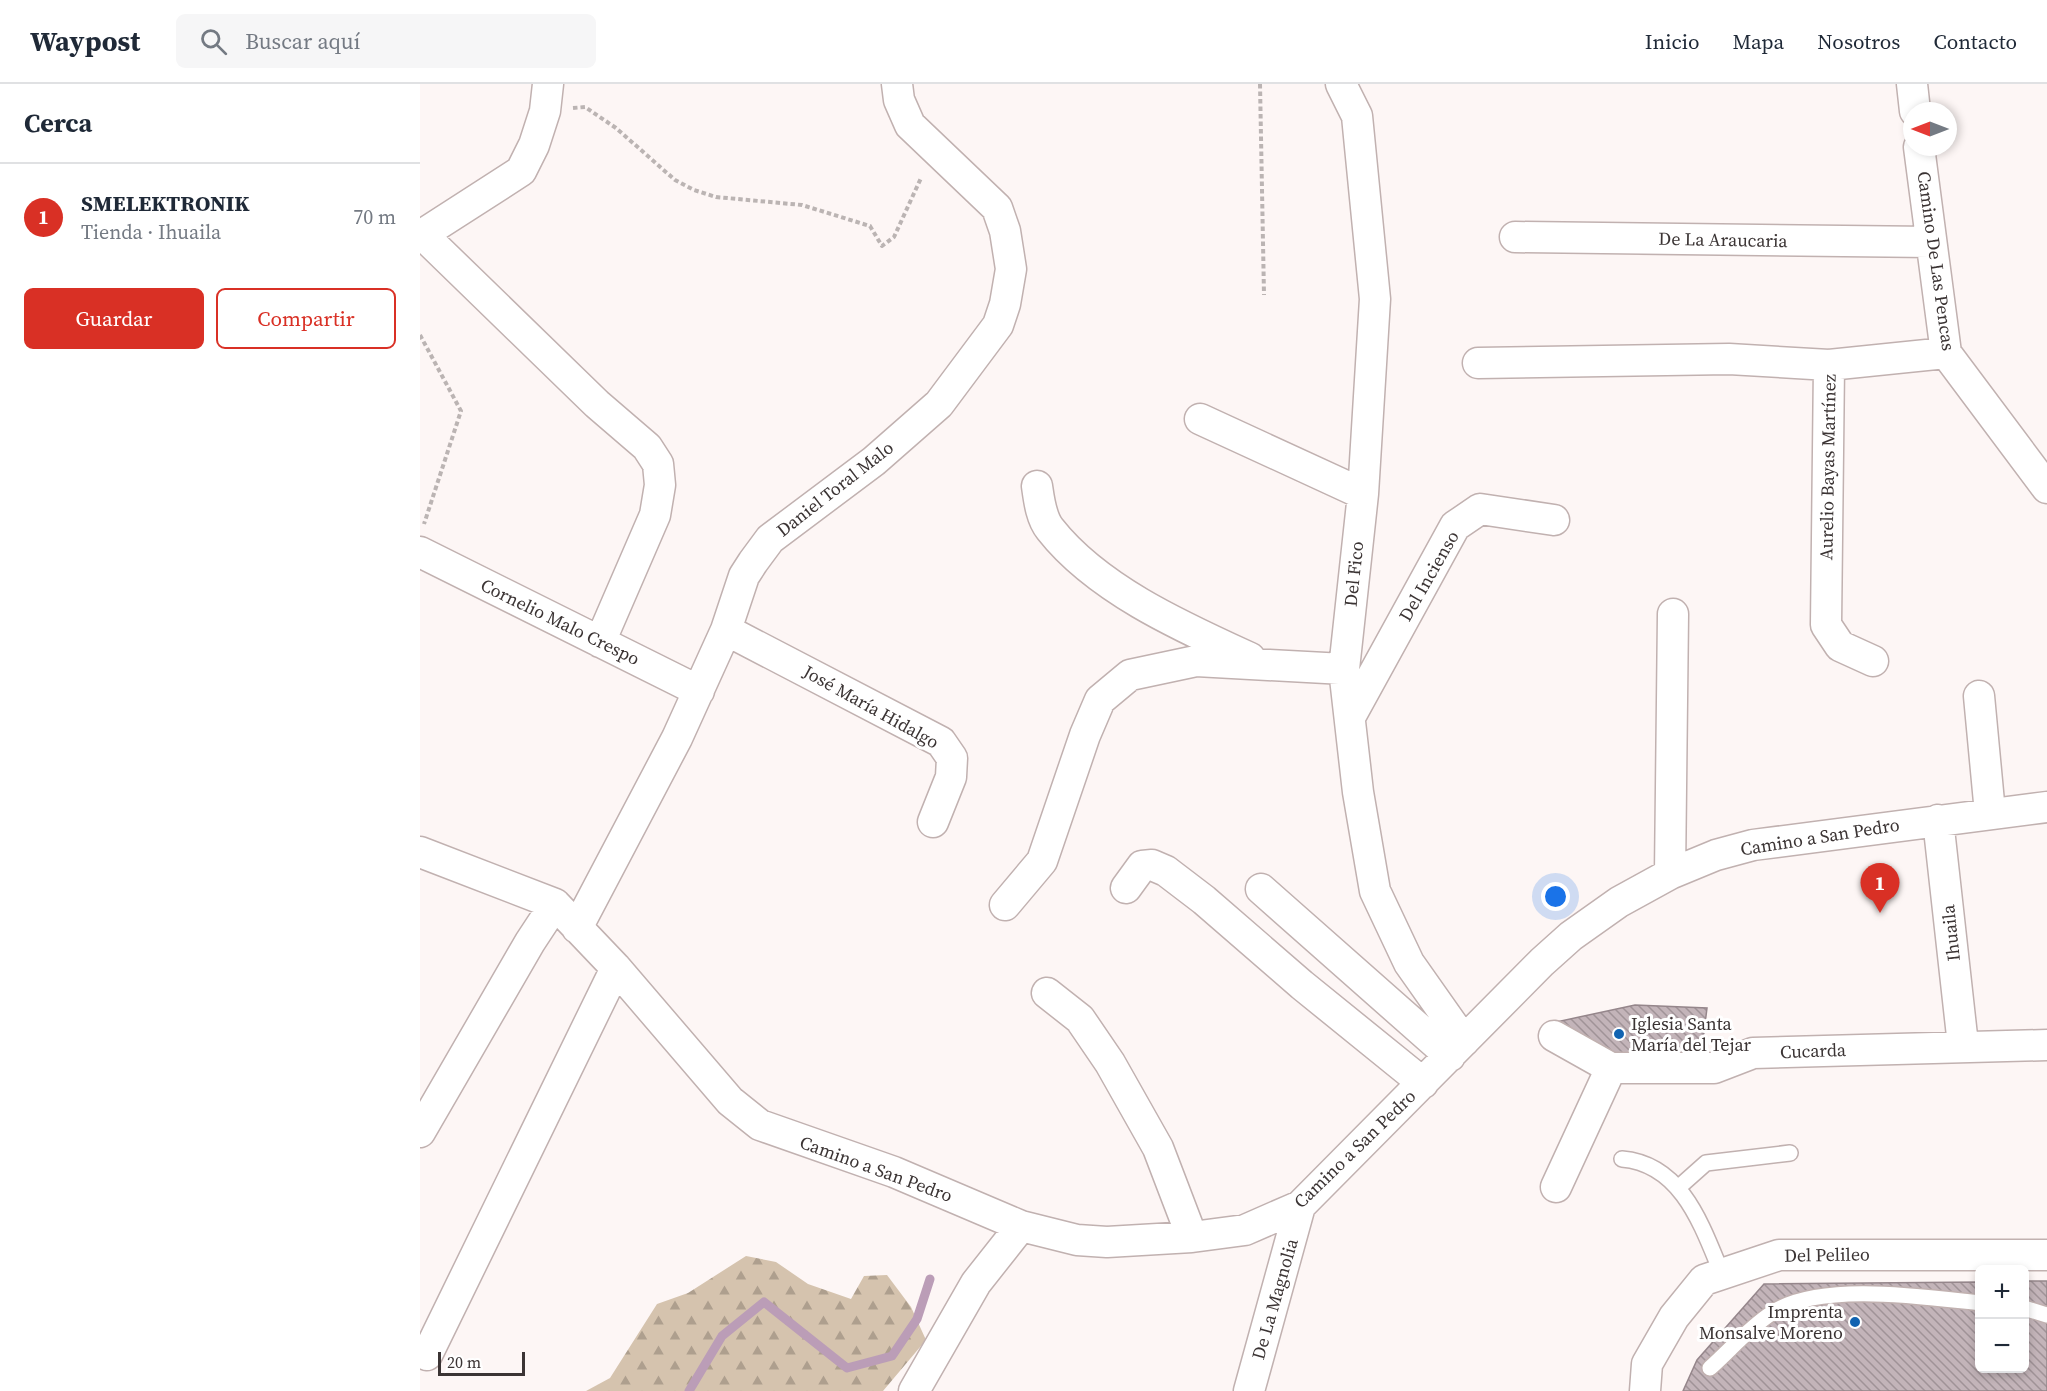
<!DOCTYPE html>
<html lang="es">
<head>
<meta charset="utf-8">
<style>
	:root { --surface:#fff; --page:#f6f6f7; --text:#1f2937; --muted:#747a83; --line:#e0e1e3; --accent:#d93025 }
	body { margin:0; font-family:"Source Serif 4",serif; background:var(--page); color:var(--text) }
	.controls { position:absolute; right:18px; bottom:18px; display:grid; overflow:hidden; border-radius:9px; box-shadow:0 3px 9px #0003 }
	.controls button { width:54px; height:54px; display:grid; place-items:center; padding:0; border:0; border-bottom:2px solid var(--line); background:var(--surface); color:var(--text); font:30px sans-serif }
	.compass { position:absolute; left:1483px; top:18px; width:54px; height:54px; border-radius:50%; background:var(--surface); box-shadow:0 3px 9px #0003; rotate:270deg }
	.scale { position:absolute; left:18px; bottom:15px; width:87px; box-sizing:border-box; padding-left:6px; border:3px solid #3b3434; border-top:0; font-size:16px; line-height:21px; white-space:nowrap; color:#3b3434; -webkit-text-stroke:4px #fff; paint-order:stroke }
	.you { position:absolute; left:1136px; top:813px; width:21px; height:21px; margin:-15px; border:4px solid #fff; border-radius:50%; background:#1a73e8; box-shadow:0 0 0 9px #1a73e833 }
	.badge { display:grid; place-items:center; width:39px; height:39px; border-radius:50%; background:var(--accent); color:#fff; font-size:20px; font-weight:700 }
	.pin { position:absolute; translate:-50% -50px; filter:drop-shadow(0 2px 3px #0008) }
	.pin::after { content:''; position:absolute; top:32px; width:21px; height:18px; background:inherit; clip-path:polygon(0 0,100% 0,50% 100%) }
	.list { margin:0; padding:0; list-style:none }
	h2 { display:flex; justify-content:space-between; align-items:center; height:78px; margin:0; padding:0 24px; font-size:26px }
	h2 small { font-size:20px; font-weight:400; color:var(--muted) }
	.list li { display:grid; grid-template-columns:39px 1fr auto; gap:18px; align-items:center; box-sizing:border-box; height:108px; padding:0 24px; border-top:2px solid var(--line) }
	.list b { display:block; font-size:22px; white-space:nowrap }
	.list p { margin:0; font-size:20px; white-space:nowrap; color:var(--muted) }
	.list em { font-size:20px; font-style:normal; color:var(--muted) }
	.actions { display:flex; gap:12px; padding:18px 24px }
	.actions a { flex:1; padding:14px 0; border:2px solid var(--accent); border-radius:9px; text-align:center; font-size:21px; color:var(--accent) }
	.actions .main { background:var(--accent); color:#fff }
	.icon { flex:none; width:33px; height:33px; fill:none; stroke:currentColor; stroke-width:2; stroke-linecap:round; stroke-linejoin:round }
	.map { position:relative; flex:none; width:1627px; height:1307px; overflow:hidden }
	header { display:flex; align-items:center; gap:36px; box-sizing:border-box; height:84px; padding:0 30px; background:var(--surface); border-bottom:2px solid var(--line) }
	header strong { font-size:28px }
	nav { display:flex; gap:33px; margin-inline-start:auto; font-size:21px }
	.search { width:420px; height:54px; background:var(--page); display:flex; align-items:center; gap:15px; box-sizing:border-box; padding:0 21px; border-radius:9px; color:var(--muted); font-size:22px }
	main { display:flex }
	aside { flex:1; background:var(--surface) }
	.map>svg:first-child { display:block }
	.forest { fill:url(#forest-firs) }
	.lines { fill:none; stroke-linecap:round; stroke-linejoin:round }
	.stream { stroke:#bb9db7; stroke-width:9 }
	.building { fill:url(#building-back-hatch); stroke:#95868b; stroke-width:1.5 }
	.lane-casing { stroke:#c1b1b0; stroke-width:18 }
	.street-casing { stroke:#c1b1b0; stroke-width:33 }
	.path { stroke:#bbb4b3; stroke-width:4; stroke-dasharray:4.5 3; stroke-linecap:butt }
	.lane { stroke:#fff; stroke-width:15 }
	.street { stroke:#fff; stroke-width:30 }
	.poi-dot { fill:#1163b1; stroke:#fff; stroke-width:2 }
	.labels { text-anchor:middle; stroke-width:6; stroke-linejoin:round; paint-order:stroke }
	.street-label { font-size:18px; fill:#3b3434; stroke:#fff }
	.poi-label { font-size:18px; fill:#3b3434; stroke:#fff; text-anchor:start }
</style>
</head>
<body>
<header>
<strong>Waypost</strong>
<div class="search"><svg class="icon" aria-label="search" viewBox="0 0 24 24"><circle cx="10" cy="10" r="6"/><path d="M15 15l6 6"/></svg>Buscar aquí</div>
<nav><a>Inicio</a><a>Mapa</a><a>Nosotros</a><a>Contacto</a></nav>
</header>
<main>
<aside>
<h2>Cerca<small></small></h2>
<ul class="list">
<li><span class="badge">1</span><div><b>SMELEKTRONIK</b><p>Tienda · Ihuaila</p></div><em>70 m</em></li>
</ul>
<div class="actions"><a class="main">Guardar</a><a>Compartir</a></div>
</aside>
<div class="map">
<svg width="1627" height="1307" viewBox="0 0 1627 1307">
	<defs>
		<pattern id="forest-firs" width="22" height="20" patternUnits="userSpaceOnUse" patternTransform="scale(1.5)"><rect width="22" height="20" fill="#d5c3ae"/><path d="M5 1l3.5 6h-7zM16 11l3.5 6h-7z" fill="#ae9f8e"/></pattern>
		<pattern id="building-back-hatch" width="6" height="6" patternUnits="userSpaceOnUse" patternTransform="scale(1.5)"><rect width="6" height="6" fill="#c3b4b9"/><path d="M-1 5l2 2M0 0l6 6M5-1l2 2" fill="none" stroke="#a09397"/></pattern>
	</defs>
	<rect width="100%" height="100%" fill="#fdf6f5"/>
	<path class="forest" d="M326 1172 356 1178 388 1200 431 1215 444 1192 467 1191 491 1223 506 1256 463 1307H166L190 1294 237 1220 268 1209Z"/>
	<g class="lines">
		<path class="stream" d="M269 1307 302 1252 344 1218 427 1284 472 1272 497 1235 510 1195"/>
	</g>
	<path class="building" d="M1215 921 1287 924 1281 972 1192 971 1136 938Z
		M1604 1197H1627V1307H1263L1277 1276 1344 1200 1560 1198V1284H1604Z"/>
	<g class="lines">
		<g class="lane-casing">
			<path id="lane" d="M1202 1075C1262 1080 1282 1142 1302 1190
				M1259 1103 1286 1079 1370 1069
				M1604 1224 1627 1231
				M1290 1284C1310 1266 1330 1243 1352 1229 1399 1197 1505 1213 1560 1219"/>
		</g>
		<g class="street-casing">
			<path id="street" d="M921 0 937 32 955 215 943 410 924 585 938 708 955 807 989 879 1044 957
				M1492 0 1495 27
				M1499 63 1526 269 1627 404
				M3 151 177 320 227 363 238 380 240 401 235 431 180 558
				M0 152 101 87 114 61 125 27 128 0
				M1095 153 1511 158
				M1058 279 1309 275 1409 281
				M780 335 943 410
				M617 402C619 416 621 434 630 445 677 505 762 543 830 574
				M0 468 279 607
				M306 546 521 658 532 674 531 693 513 738
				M1453 577 1420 562 1406 541 1409 281 1526 269
				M1559 612 1570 729
				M930 633 1035 442 1060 425 1134 436
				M1518 736 1543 961
				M0 768 135 820 196 884 310 1017 340 1041 474 1088 601 1142 657 1156 687 1158 772 1153 825 1146 880 1122 1122 878 1151 852 1199 818 1250 790 1296 771 1333 761 1627 723
				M1250 790 1253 530
				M706 804 722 782 732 781 746 787 784 816 882 901 1003 999
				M841 805 1030 972
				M585 821 622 777 665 651 680 616 710 591 776 577 924 585
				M157 844 257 654 306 546 324 492 333 478 350 455 454 377 519 320 578 241 585 220 591 185 585 147 577 124 490 41 479 16 477 0
				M627 909 660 935 690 979 738 1064 772 1153
				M1134 952 1191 984H1294L1333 969 1627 961
				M0 1048 110 858 135 820
				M1136 1103 1191 984
				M7 1271 196 884
				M494 1307 556 1199 601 1142
				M829 1307 880 1122
				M1225 1307 1227 1280 1254 1233 1284 1196 1359 1171H1627"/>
		</g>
		<path class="path" d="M840 0 844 211
			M153 24 165 23 196 44 255 96 274 106 296 113 382 121 450 142 462 162 474 153 501 94
			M0 251 41 327 4 440"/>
		<use href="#lane" class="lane"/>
		<use href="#street" class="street"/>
	</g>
	<g class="poi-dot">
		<circle cx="1199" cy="950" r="6"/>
		<circle cx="1435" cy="1238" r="6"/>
	</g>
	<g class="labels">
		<g class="street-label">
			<text transform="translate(1303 156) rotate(1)" y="6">De La Araucaria</text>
			<text transform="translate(1516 177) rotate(82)" y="6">Camino De Las Pencas</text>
			<text transform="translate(1408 383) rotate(-89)" y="6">Aurelio Bayas Martínez</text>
			<text transform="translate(415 405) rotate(-38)" y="6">Daniel Toral Malo</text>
			<text transform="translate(934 490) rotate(-84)" y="6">Del Fico</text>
			<text transform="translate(1009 492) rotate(-60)" y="6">Del Incienso</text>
			<text transform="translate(140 538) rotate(26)" y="6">Cornelio Malo Crespo</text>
			<text transform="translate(451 623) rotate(29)" y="6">José María Hidalgo</text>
			<text transform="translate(1400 753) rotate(-9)" y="6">Camino a San Pedro</text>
			<text transform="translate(1531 849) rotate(-96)" y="6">Ihuaila</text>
			<text transform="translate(1393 967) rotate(-2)" y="6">Cucarda</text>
			<text transform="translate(935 1065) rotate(-44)" y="6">Camino a San Pedro</text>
			<text transform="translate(456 1085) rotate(20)" y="6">Camino a San Pedro</text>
			<text transform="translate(1407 1171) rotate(-1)" y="6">Del Pelileo</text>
			<text transform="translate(855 1215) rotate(-74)" y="6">De La Magnolia</text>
		</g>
		<g class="poi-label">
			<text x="1211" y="946">Iglesia Santa<tspan x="1211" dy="21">María del Tejar</tspan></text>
			<text x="1423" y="1234" text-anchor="end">Imprenta<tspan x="1423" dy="21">Monsalve Moreno</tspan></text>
		</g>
	</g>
</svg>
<div class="controls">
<button>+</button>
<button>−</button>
</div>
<svg class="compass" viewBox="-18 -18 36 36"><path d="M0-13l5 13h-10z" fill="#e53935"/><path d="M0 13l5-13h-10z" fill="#747a83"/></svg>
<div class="scale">20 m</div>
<div class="you"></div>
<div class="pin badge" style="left:1460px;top:829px">1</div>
</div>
</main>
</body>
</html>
